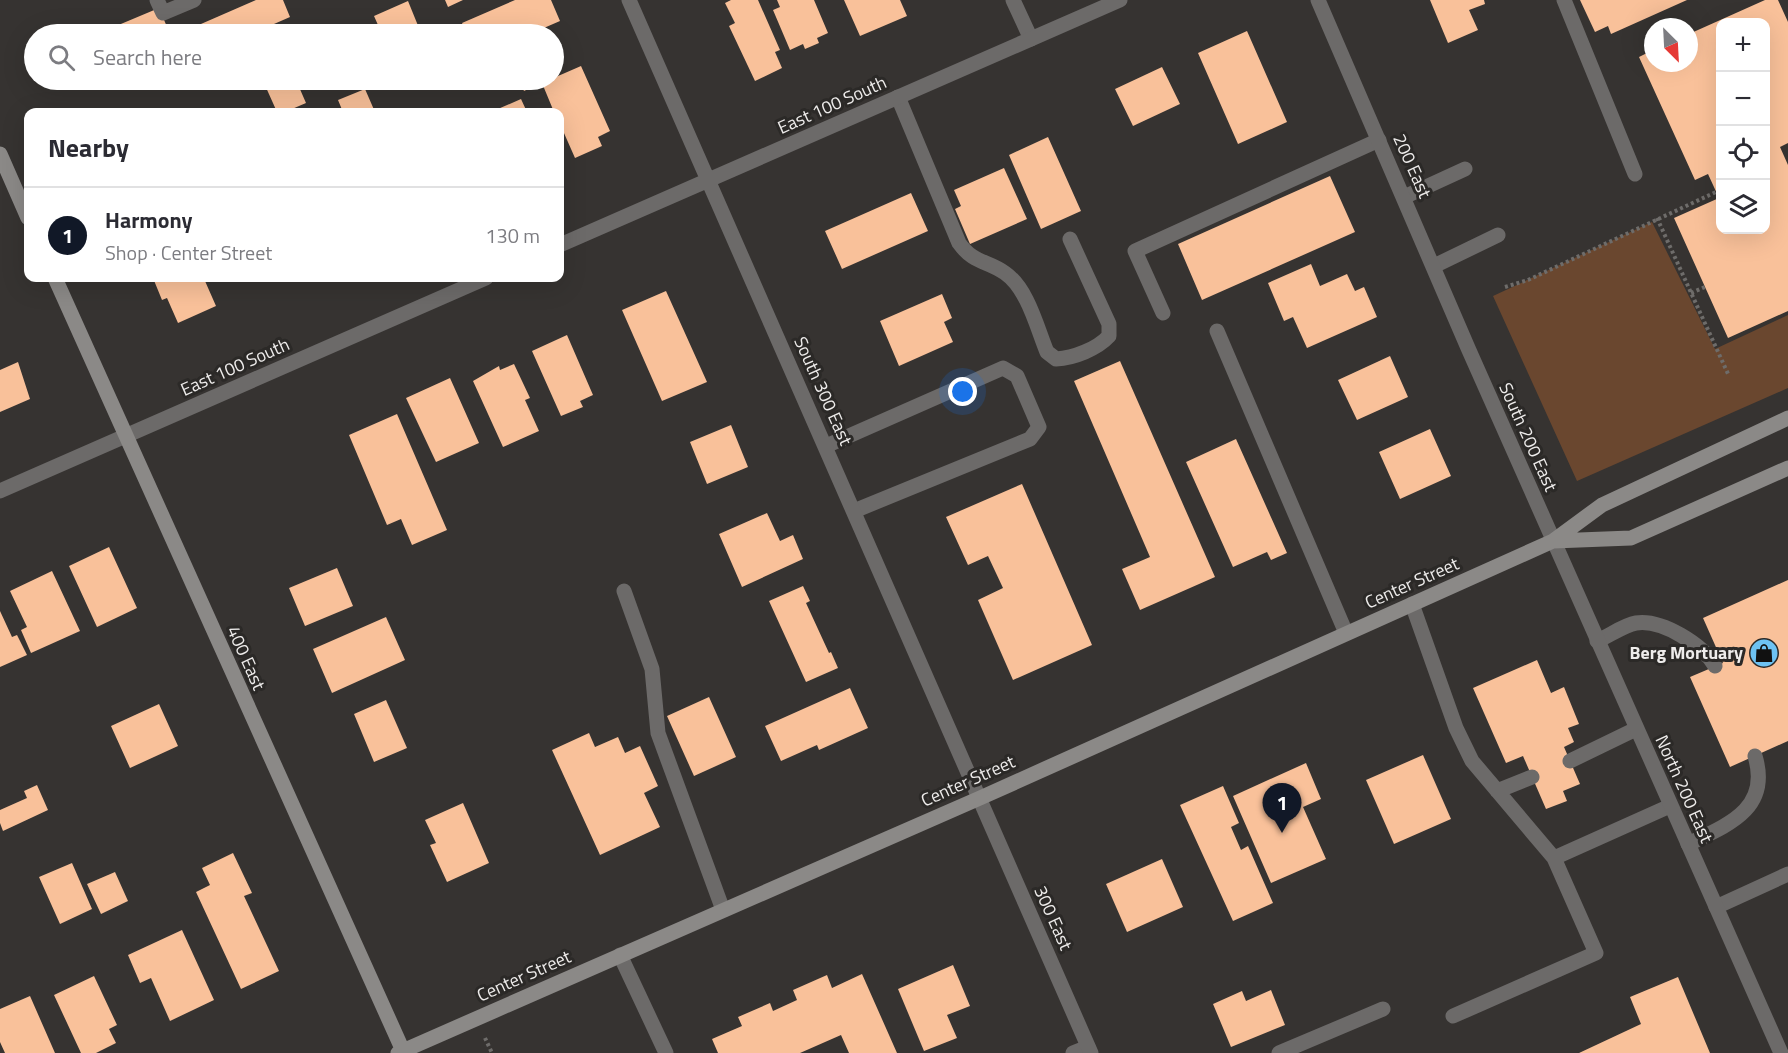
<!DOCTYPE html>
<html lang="en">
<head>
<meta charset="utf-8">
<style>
	:root { --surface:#fff; --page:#f2f2f3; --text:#2b2b33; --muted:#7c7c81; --line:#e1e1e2; --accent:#111827 }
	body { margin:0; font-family:"Titillium Web",sans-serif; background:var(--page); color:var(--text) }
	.controls { position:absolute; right:18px; top:18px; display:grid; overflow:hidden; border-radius:12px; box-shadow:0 6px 24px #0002 }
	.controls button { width:54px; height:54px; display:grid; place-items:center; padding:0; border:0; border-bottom:2px solid var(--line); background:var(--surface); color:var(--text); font:30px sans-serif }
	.compass { position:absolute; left:1644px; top:18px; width:54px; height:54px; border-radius:50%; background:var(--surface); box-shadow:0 6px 24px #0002; rotate:156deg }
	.you { position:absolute; left:963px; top:392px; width:21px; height:21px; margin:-15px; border:4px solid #fff; border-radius:50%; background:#1a73e8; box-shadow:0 0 0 9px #1a73e833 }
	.badge { display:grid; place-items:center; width:39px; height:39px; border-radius:50%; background:var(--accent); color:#fff; font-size:20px; font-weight:700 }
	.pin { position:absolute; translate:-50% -50px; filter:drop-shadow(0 2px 3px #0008) }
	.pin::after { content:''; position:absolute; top:32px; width:21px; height:18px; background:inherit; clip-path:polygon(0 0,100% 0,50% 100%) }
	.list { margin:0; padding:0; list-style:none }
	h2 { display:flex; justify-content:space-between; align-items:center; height:78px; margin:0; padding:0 24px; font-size:26px }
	h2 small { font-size:20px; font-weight:400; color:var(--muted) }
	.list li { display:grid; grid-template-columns:39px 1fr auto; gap:18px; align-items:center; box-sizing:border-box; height:96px; padding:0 24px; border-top:2px solid var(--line) }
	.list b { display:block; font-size:22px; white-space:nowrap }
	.list p { margin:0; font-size:20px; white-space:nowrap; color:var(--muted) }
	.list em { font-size:20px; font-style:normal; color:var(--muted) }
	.icon { flex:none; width:33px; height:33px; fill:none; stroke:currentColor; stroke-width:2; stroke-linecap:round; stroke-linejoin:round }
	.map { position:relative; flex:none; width:1788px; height:1053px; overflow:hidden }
	.search { position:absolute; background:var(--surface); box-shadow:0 6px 24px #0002; left:24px; top:24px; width:540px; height:66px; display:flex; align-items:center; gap:15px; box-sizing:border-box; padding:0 21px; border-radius:33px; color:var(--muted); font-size:22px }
	.panel { position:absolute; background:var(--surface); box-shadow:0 6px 24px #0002; left:24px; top:108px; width:540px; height:174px; border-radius:12px }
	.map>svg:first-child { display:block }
	.green { fill:#6a472f }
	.building { fill:#f9c19a; fill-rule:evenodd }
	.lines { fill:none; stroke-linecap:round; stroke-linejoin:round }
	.path { stroke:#6e6c6a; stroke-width:4; stroke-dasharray:3 3; stroke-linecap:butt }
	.lane { stroke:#6c6a69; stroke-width:15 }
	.street { stroke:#6c6a69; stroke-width:15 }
	.secondary { stroke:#8b8987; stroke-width:15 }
	.labels { text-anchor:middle; stroke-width:6; stroke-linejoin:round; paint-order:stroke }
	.street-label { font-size:18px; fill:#eeeceb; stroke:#2b2927 }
	.poi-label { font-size:18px; font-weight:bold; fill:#eeeceb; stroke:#2b2927; text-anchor:end }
</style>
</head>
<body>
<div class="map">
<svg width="1788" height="1053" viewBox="0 0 1788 1053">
	<rect width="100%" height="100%" fill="#363331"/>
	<path class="green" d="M1652 222 1715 349 1788 315V388L1577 481 1493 296Z"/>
	<path class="building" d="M256 0H283L290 17 251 34H178Z
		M445 0H463L448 7Z
		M515 0H551L560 21 530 34H488L487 32 467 34 462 23Z
		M731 0H758L780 50 775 52 782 68 755 81 729 26 735 23 725 3Z
		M777 0H814L828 33 817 38 819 43 805 49 803 44 790 50 773 10 780 7Z
		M844 0H900L907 16 860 36Z
		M1430 0H1484L1485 4 1469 10 1478 30 1448 43Z
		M1580 0H1687L1611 34 1608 26 1595 32Z
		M1765 0H1778L1788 22V143L1780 147 1788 165V311L1728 338 1674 218 1719 198 1708 174 1695 180 1639 57 1653 50V63H1689V34ZM1720 22H1766V230H1720Z
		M408 1 421 33 382 34 374 16Z
		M159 8 170 34H97Z
		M1247 31 1287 122 1238 144 1198 53Z
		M581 66 610 131 598 137 602 146 575 158 560 124V112H554L542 83Z
		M1162 67 1180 104 1133 126 1115 89Z
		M272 80H296L306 103 285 112H277L264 83Z
		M519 80H539L541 83 524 91Z
		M365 89 375 112H343L338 100Z
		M521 99 527 112H491Z
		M1048 137 1081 211 1041 229 1009 155Z
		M1004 168 1027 219 970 244 955 209 961 206 954 190Z
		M1330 176 1355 232 1202 300 1178 244Z
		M911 193 928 231 842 269 825 231Z
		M1311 264 1320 286 1347 274 1355 291 1364 287 1377 317 1307 348 1293 317 1284 321 1268 283Z
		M153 278H213L205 281 216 306 178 323 167 298 162 300Z
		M666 291 707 382 662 401 622 310Z
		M942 294 952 318 944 322 953 342 899 366 880 321Z
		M567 335 593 395 580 401 583 407 561 416 532 351Z
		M1390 356 1408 397 1357 420 1338 380Z
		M1120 361 1215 577 1140 610 1122 569 1150 557 1074 381Z
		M18 362 30 399 0 412V370Z
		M514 364 530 398 525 400 539 431 503 447 473 381 499 366 500 370Z
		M450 378 479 443 436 462 406 398Z
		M397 414 447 530 412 545 401 519 387 525 349 435Z
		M731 425 748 467 707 484 690 442Z
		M1430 429 1451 476 1400 499 1379 452Z
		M1236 439 1287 553 1271 560 1267 552 1233 567 1186 462Z
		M1022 484 1092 645 1013 680 978 600 1003 588 988 556 968 565 946 517Z
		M767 513 780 541 793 535 803 559 742 587 719 534Z
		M109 547 137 608 97 627 69 566Z
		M337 568 353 606 305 626 289 588Z
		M52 571 80 631 31 653 21 630 27 627 10 591Z
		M1788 580V741L1730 767 1690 677 1723 663 1703 618Z
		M803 586 810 601 806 603 829 653 831 652 838 668 806 682 769 601Z
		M0 611 12 637 17 635 27 655 0 667Z
		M386 617 405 660 332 693 313 649Z
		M1537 660 1551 693 1564 687 1579 724 1568 728 1574 742 1564 747 1580 784 1563 791 1567 801 1546 809 1523 756 1506 763 1473 688Z
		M850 688 868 728 819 750 817 745 781 761 765 726Z
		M709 697 736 757 694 776 667 716Z
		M386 700 407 748 374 762 354 714Z
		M159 704 178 746 130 768 111 726Z
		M589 733 595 747 618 737 625 753 640 746 658 786 644 793 660 827 600 855 552 750Z
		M1423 755 1451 819 1394 844 1366 780Z
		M1306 763 1321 799 1303 807 1326 859 1271 883 1233 796Z
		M37 785 48 810 3 831 0 823V810L27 798 24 791Z
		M1223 786 1239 823 1231 827 1241 850 1248 846 1273 903 1233 921 1180 805Z
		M463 803 489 863 447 882 430 845 436 843 425 820Z
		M233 853 252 893 244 896 279 971 241 989 196 892 210 885 202 868Z
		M1162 859 1183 907 1127 932 1106 884Z
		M72 863 92 909 60 924 39 877Z
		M115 872 128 901 101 914 87 884Z
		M182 930 214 1000 170 1021 151 978 140 983 128 955Z
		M953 965 970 1006 947 1015 957 1038 924 1051 898 989Z
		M862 974 897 1053H849L841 1035 800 1053H718L712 1039 742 1026 738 1017 770 1003 773 1011 797 1000 793 990 827 975 832 988Z
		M94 976 117 1025 109 1029 116 1043 96 1053H81L54 995Z
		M1678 977 1710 1053H1579L1641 1024 1630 997Z
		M1271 990 1285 1025 1231 1047 1213 1004 1242 991 1246 1001Z
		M30 996 55 1053H5L0 1042V1009Z"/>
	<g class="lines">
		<path class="path" d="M1657 218 1729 376
			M1505 287 1528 280 1716 192
			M1691 293 1705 287
			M485 1038 492 1053"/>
		<path class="lane" d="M157 0 163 13 194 0
			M1013 0 1031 39
			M1564 0 1635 174
			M898 97 959 243C974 264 987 260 1005 273 1028 289 1037 328 1047 352L1056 359C1074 358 1097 349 1109 336V324L1070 239
			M1404 197 1465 169
			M1434 266 1498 235
			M1163 313 1135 251 1379 140
			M1217 331 1346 633
			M826 446 1003 368 1017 376 1039 427 1030 439 854 511
			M624 591 652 669 658 733 723 910
			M1412 604 1456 728 1472 761 1554 858
			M1597 641C1609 636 1624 625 1636 623 1662 619 1703 645 1715 666
			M1570 761 1636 729
			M1497 791 1532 777
			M1688 844C1728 825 1771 809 1755 756
			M1716 907 1788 874
			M620 955 666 1053
			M1453 1016 1596 953 1554 858 1670 806
			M1073 1053 1088 1047
			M1279 1053 1383 1009"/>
		<path class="street" d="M629 0 1091 1053
			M1318 0 1468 348 1781 1053
			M560 245 1120 0
			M0 491 486 278"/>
		<path class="secondary" d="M0 154 28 218
			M55 278 404 1053
			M1553 541 1631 538 1788 468
			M398 1053 980 798 1553 541 1602 505 1788 418"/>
	</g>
	<defs>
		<g id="shop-disc" transform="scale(1.5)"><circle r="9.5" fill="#6dc2f3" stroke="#2b2927"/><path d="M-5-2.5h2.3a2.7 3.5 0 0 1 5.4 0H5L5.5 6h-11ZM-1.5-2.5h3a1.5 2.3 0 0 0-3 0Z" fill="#111"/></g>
	</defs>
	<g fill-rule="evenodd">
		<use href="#shop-disc" x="1764" y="653"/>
	</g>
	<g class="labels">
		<g class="street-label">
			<text transform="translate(832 105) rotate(-24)" y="6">East 100 South</text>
			<text transform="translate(1412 166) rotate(66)" y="6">200 East</text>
			<text transform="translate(235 367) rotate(-24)" y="6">East 100 South</text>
			<text transform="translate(823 391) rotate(66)" y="6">South 300 East</text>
			<text transform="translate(1528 437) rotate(66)" y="6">South 200 East</text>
			<text transform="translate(1412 583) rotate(-24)" y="6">Center Street</text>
			<text transform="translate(246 658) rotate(66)" y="6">400 East</text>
			<text transform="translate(968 781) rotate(-24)" y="6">Center Street</text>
			<text transform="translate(1684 789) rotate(66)" y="6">North 200 East</text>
			<text transform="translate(1053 918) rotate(66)" y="6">300 East</text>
			<text transform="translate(524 976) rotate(-24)" y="6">Center Street</text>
		</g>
		<g class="poi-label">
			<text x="1743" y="659">Berg Mortuary</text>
		</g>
	</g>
</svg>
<div class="controls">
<button>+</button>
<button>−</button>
<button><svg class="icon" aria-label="locate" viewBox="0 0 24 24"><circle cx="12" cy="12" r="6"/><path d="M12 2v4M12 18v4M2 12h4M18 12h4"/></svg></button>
<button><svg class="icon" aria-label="layers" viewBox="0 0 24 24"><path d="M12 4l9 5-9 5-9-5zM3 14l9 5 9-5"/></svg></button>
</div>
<svg class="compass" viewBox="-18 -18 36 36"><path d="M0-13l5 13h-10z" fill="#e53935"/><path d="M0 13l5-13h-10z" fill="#7c7c81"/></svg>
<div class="you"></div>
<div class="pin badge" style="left:1282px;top:833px">1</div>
<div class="search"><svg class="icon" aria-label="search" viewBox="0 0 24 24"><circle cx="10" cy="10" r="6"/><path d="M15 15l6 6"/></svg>Search here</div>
<section class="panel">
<h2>Nearby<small></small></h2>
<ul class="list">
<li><span class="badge">1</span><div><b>Harmony</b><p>Shop · Center Street</p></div><em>130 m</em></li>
</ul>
</section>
</div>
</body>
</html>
